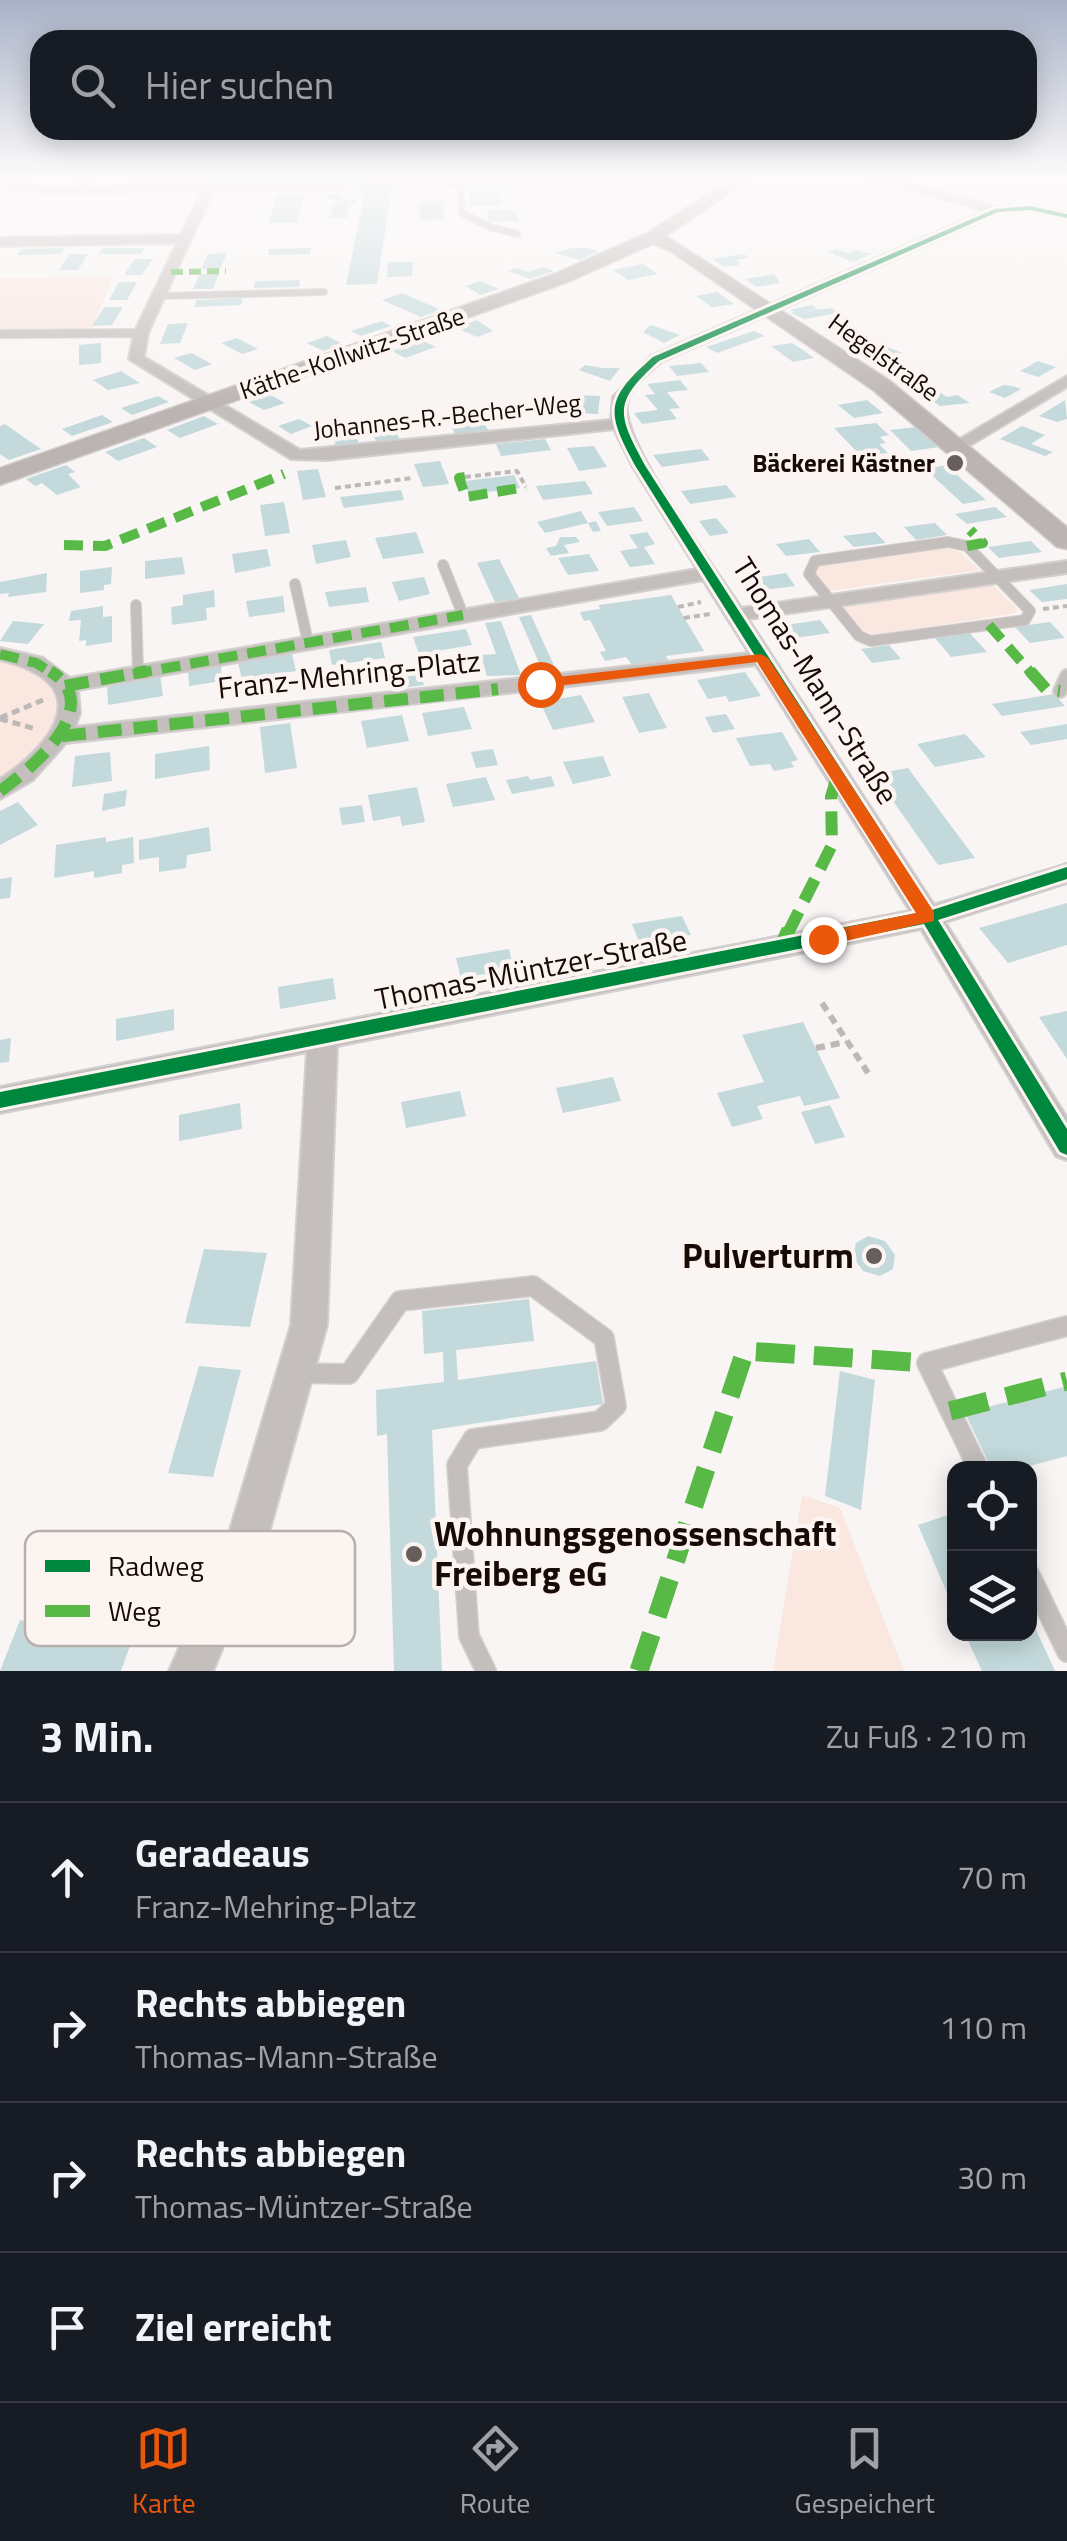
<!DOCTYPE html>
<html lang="de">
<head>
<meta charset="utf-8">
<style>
	:root { --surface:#171b24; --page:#20242c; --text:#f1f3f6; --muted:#9ea1a6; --line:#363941; --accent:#ea580c }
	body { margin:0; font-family:"Titillium Web",sans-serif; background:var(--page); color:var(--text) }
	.controls { position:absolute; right:30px; bottom:30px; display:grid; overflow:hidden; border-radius:20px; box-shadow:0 5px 25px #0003 }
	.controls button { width:90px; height:90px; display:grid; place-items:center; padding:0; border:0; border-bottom:2px solid var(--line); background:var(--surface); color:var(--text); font:50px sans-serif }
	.stop { position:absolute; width:30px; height:30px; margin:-22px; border:8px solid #ea580c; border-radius:50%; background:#fff }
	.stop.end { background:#ea580c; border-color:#fff; box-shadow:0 2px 10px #0008 }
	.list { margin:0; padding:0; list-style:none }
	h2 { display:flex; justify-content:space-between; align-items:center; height:130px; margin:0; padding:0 40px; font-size:42px }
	h2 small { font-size:32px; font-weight:400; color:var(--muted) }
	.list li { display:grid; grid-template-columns:65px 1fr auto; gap:30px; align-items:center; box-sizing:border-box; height:150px; padding:0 40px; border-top:2px solid var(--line) }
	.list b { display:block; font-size:38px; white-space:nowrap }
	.list p { margin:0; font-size:32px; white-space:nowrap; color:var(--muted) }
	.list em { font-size:32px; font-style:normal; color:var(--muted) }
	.icon { flex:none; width:55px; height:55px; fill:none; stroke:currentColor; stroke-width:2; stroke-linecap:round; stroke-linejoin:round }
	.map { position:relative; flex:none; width:1067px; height:1671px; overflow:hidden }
	.search { position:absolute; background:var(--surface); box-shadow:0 5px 25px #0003; left:30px; right:30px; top:30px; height:110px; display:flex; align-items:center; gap:25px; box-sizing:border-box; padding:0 35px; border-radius:30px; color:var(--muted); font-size:38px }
	.sheet { height:730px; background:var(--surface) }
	nav { display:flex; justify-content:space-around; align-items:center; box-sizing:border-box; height:140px; border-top:2px solid var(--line); background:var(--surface); font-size:28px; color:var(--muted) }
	nav a { display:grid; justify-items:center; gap:5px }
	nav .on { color:var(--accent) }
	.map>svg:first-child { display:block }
	.green { fill:#fae7e0 }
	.building { fill:#c3d9db }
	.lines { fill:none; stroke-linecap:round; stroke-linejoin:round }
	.lane-far4-casing { stroke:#d4d0cf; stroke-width:8 }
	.lane-far3-casing { stroke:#d4d0cf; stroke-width:10 }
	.lane-far2-casing { stroke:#d4d0cf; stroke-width:12 }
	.lane-far1-casing { stroke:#d4d0cf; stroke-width:16 }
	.lane-casing { stroke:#d4d0cf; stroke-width:22 }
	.street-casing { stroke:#d4d0cf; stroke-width:4 }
	.secondary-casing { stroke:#d4d0cf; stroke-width:3 }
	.path-far2 { stroke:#bdb9b7; stroke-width:4; stroke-dasharray:6 4; stroke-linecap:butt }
	.path-far1 { stroke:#bdb9b7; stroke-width:5; stroke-dasharray:8 5; stroke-linecap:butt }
	.path { stroke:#bdb9b7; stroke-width:6; stroke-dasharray:9 6; stroke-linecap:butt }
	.lane-far4 { stroke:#c4bfbd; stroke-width:6 }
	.lane-far3 { stroke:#c4bfbd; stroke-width:8 }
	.lane-far2 { stroke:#c4bfbd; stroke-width:10 }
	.lane-far1 { stroke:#c4bfbd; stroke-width:12 }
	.lane { stroke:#c4bfbd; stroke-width:19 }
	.street { fill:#c4bfbd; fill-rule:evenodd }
	.secondary { fill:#bbb4b2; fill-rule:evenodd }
	.quiet-far4 { stroke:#58b947; stroke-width:6; stroke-dasharray:12 6; stroke-linecap:butt }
	.quiet-far3 { stroke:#58b947; stroke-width:10; stroke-dasharray:19 10; stroke-linecap:butt }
	.quiet-far2 { stroke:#58b947; stroke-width:12; stroke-dasharray:24 12; stroke-linecap:butt }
	.quiet-far1 { stroke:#58b947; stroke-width:15; stroke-dasharray:30 15; stroke-linecap:butt }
	.quiet { stroke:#58b947; stroke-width:19; stroke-dasharray:39 19; stroke-linecap:butt }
	.cycleway-casing { stroke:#fcf4f1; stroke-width:6 }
	.cycleway { fill:#00873e; fill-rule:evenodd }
	.route { fill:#ea580c }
	.poi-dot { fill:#675d5a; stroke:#fcf4f1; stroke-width:4 }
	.labels { text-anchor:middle; stroke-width:9; stroke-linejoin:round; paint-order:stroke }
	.far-street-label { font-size:25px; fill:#180b07; stroke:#fcf4f1 }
	.far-poi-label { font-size:25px; font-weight:bold; fill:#180b07; stroke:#fcf4f1; text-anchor:end }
	.street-label { font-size:30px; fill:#180b07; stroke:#fcf4f1 }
	.near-poi-label { font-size:35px; font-weight:bold; fill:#180b07; stroke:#fcf4f1; text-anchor:end }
	.key { fill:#fcf4f1; stroke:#b8aeab; stroke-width:2.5 }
	.key-label { font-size:28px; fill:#180b07 }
</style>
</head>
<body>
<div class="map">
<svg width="1067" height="1671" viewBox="0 0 1067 1671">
	<rect width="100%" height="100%" fill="#f9f5f4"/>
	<path class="green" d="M114 276 89 335 0 334V278Z
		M941 546 960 552 980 570 829 591 814 572 821 564Z
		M993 585 1017 609 1016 613 876 635 858 629 841 607Z
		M0 659C87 679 62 743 0 778Z
		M802 1495 840 1508 904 1671H773Z"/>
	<path class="building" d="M222 177H280L278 182 219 183Z
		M301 177H367V181L299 182Z
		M366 187H392L377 284 346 285Z
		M498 190 502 205 471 206 468 191Z
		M304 194 297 223H268L277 195Z
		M328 194H342V200L357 198 356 204H350L347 218H330L334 203 342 201 327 199Z
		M443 201 445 219 420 220 419 202Z
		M487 210H516L518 221 488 222Z
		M64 248 61 254 17 255 21 249Z
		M102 248H145L141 254H99Z
		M311 248 310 254 268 255 269 249Z
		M572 248H586L598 251 580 260 555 253Z
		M836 249 848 253 856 250 872 254 853 262 829 252Z
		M227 253 220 269H201L208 254Z
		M70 254H88L78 270H59Z
		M744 254 749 258 736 260 740 263 738 265 724 267 713 259Z
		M135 259H153L142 275H124Z
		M388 262H413L412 276 387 277Z
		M643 264 658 274 628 280 613 270Z
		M543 267 554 271 530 279 508 271 517 268 528 272Z
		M200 274H219L213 289H193Z
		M774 274 780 283 757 287 745 279Z
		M300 280 299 287 254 288 255 281Z
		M480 281 499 289 480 295 466 286Z
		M119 282H137L127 300H109Z
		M717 292 734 304 712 307 696 296Z
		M402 293 432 306 441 310 421 317 382 300Z
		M243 298 241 305 194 307 197 300Z
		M812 305 817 309 805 311 832 308 839 313 804 319 791 313 794 312 790 310Z
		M104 307H123L112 325 92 326Z
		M477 320 493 331 477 337 457 328Z
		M382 321 391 326 361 336 351 331Z
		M188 323 180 343 160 344 168 324Z
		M651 325 668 331 680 335 664 343 643 332Z
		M754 331 765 336 717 353 706 347Z
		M327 336 343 344 323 351 307 343Z
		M237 338 258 349 242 354 221 343Z
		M423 341 436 347 405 358 392 351Z
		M101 343V363L79 365V345Z
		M792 343 803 350 814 358 793 362 771 346Z
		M885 346 903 353 897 354 905 363H880L861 351Z
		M191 353 212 364 195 370 174 358Z
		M1038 361 1056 367 1038 377 1020 371Z
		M701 363 709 372 677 376 669 366Z
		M585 365 603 368H620L610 381 579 370Z
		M121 371 140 383 108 390 93 380Z
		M680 380 688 390 667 392 680 408 669 409 677 419 642 424 634 413 658 410 645 395 655 394 647 384Z
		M1003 385 1012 386 1021 389 1005 398 989 392Z
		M938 391 947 397 957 395 970 403 940 406 922 394Z
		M269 394 285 403 264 410 249 402Z
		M571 395 600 396 598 414 551 412 552 402 570 403Z
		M158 396 169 402 132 415 121 408Z
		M867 400 883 413 854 418 838 405Z
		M1065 400 1067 419 1057 422 1039 416Z
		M102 415 113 422 72 436 62 429Z
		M204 416 218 424 180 438 167 430Z
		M482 418 488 430 455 434 449 422Z
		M299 419 312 426 291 434 278 426Z
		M876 423 889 435 880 437 886 443 879 444 888 453 861 456 834 428Z
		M5 424 32 443 41 449 9 460 0 454V426Z
		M1022 426 1045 435 1031 444 1053 452 1045 456 1000 439Z
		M917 427 939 447 911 451 890 430Z
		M394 428 400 440 377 443 371 431Z
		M356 434 359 445 336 447 334 437Z
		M144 438 157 447 118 461 105 452Z
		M545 439 551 450 501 456 496 444Z
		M594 446 607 467 579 471 567 448Z
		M701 449 710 460 662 467 653 455Z
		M440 461 449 484 423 487 414 464Z
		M66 465 75 472 68 474 81 487 57 495 42 483 35 486 26 479Z
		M946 465 966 483 986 500 963 504 925 469Z
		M318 469 326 497 303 500 297 471Z
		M514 475 520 488 469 494 464 481Z
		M585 481 593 494 543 500 536 486Z
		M726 485 736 497 690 504 681 491Z
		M401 490 404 500 344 508 340 497Z
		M284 502 290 533 265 536 260 505Z
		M634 507 643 521 607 526 598 512Z
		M995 507 1007 517 967 524 955 514Z
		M581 511 588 523 596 521 601 531 593 532 588 523 545 533 537 522Z
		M716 518 729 533 710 536 699 521Z
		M935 523 947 535 916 540 904 527Z
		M416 532 424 553 383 559 375 538Z
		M647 532 655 544 644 547 655 564 630 567 620 551 638 548 629 535Z
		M875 532 886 543 854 547 843 536Z
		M560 537H576L580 542 564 545 569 553 551 556 546 548 556 546Z
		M809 539 820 552 786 556 776 544Z
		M346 540 351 557 316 564 312 545Z
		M1031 541 1042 552 999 558 988 547Z
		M267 549 271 566 235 573 232 554Z
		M589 554 599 571 568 575 558 558Z
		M182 557 185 574 145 579V561Z
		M499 559 519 598 495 602 477 563Z
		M112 567 111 584 104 585V590L80 593V571Z
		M47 573 46 592 8 597 9 593 0 594V582Z
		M786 573 795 586 748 592 740 580Z
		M424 577 430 594 399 601 392 582Z
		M1067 584V599L1042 602 1029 590Z
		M366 587 369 602 329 607 325 592Z
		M214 590 215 607 206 608 207 620 172 625 171 607 183 605V595Z
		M671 595 704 651 666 656 670 663 635 669 626 657 605 661 600 652 606 651 590 620 584 621 580 612 600 609 599 605Z
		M283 596 285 612 249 617 246 601Z
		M103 606V617L112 616V642L86 646V640L79 641 81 620 69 621 71 611Z
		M531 615 556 670 543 672 519 617Z
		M820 620 830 633 781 640 771 627Z
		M13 621 44 624 28 644 0 641Z
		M501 621 521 675 487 676 481 655 496 654 485 623Z
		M1050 622 1065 638 1030 643 1015 627Z
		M466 629 472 645 419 654 413 637Z
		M969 632 987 652 951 657 935 638Z
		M381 642 385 658 332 665 329 650Z
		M889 645 901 659 872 663 861 649Z
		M292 654 296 671 242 680 238 662Z
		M221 666 222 681 189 686 188 670Z
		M420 671 424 685 396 689 392 675Z
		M745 672 761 696 729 702 726 696 708 699 697 680Z
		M160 674 163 696 108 705 107 683Z
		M649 693 667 728 639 733 622 697Z
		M1054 694 1065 706 1002 716 992 704Z
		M581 695 595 722 553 730 540 702Z
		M464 707 472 729 428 736 422 713Z
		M726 714 735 729 713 733 705 717Z
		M402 715 409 741 367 748 361 721Z
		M290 723 297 768 265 773 260 727Z
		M1067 724V739L1031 745 1020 732Z
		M782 732 798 760 791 762 794 767 774 771 770 764 750 766 736 738Z
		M965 734 986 757 935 767 917 744Z
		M209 746 210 770 155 779V754Z
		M493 749 498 765 476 768 471 752Z
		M110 752 112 781 72 787 75 756Z
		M603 756 611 776 573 784 563 762Z
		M908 768 975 858 938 865 874 774Z
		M528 776 530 780 551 776 555 786 512 794 506 780Z
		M486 777 495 800 453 807 446 784Z
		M417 787 425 822 402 826 400 816 373 821 368 795Z
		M127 790 125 806 102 811 104 794Z
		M18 802 38 825 0 845V811Z
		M362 805 365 822 342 825 339 808Z
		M209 827 211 851 187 855 186 868 159 872V857L139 860V840Z
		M106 837V842L133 837 134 863 122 865V873L94 878V871L54 878 56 845Z
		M12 877 10 898 0 899V879Z
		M1067 903V945L1008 963 979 928Z
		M682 916 691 935 640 944 632 924Z
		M509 949 514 969 461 978 456 958Z
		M333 978 336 999 280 1009 278 987Z
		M174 1009V1030L116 1041V1019Z
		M1067 1011V1059L1039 1017Z
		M803 1022 840 1098 804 1106 800 1096 757 1106 763 1119 732 1127 717 1093 764 1082 742 1035Z
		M11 1038 9 1062 0 1063V1040Z
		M613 1077 621 1101 563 1113 556 1088Z
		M460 1091 466 1116 406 1128 401 1102Z
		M240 1103 242 1129 179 1141V1115Z
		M830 1105 845 1137 815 1144 801 1112Z
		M868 1236 885 1241 895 1255 893 1269 880 1276 863 1271 853 1257 856 1243Z
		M204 1249 267 1253 250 1327 185 1323Z
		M529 1299 534 1341 456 1350 458 1380 596 1361 603 1404 432 1430 442 1671H394L387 1434 377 1436 376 1390 444 1382 443 1352 424 1354 422 1311Z
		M199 1366 241 1370 213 1477 168 1473Z
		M840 1371 875 1380 861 1510 825 1496Z
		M1067 1386V1456L1022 1468H991L965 1413Z
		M954 1513V1609L918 1525Z
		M1030 1617 1055 1671H982L965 1634H1030Z
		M20 1620 130 1646 121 1671H0Z"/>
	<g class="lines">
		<g class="lane-far4-casing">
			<path id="lane-far4" d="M460 183 462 213 490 227 517 234
				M75 190 90 177
				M159 296 324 292"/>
		</g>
		<g class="lane-far3-casing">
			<path id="lane-far3" d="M0 334 141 333"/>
		</g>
		<g class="lane-far2-casing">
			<path id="lane-far2" d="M948 542 967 546 1030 611 1025 620 871 641 859 636 809 574 815 561Z
				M443 565 463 615
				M295 584 308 642
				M136 605 138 672"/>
		</g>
		<g class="lane-far1-casing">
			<path id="lane-far1" d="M1060 691 1067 676"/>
		</g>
		<g class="lane-casing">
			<path id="lane" d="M297 1373 349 1374 400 1301 533 1286 604 1338 616 1406 600 1421 473 1439 457 1465 469 1636 486 1671
				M978 1468 927 1363 1067 1326
				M1030 1575 1067 1652"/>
		</g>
		<g class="street-casing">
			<path id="street" d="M657 177 737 186 732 189 679 183 213 191 148 333 144 357 300 450 611 420 613 397 651 356 985 211 865 177H883L996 207 1030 205 1067 213 1066 219 1030 211 997 214 661 362C648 374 630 386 627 404 620 441 718 572 741 608L1067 561V573L748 619 934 905 1067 864V883L945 922 1067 1118V1160L1056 1156 921 929 337 1046 327 1325 266 1543 213 1671H169L227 1540 291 1325 307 1052 0 1113V1087L910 911 756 665 66 743 33 780 0 799V779C60 739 94 683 0 660V648L43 658 70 678 697 569 633 467 614 429 327 460 291 459 129 359 134 333 177 243 0 246V238L181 235 202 191 44 193 0 187V181L44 187ZM703 580 749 653 75 727 80 713 78 690Z
				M1067 376V387L962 450 948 446Z"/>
		</g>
		<g class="secondary-casing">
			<path id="secondary" d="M734 177H753L666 236 889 380 1067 527V549L1057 547 873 390 670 251 653 244 568 282 0 485V468L554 274 647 233Z"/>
		</g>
		<path class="path-far2" d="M465 477 517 471 526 487
			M335 488 413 478
			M678 607 701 602
			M1043 609 1067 606
			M684 618 710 614"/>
		<path class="path-far1" d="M0 718 43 700
			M0 719 36 729"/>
		<path class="path" d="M822 1003 868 1073
			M816 1048 846 1042"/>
		<use href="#lane-far4" class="lane-far4"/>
		<use href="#lane-far3" class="lane-far3"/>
		<use href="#lane-far2" class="lane-far2"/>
		<use href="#lane-far1" class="lane-far1"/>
		<use href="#lane" class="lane"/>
		<use href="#street" class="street"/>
		<use href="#secondary" class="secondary"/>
		<path class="quiet-far4" d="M171 272 226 271"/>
		<path class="quiet-far3" d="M465 477 459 478 466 497 526 487
			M64 545 105 546 284 474
			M967 546 983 543 970 530
			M989 625 1032 674
			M0 654 36 663 54 674
			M133 674 463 615"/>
		<path class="quiet-far2" d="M1030 671 1046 689 1060 691
			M65 686 147 671
			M62 736 498 689
			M0 791C30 770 108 706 50 671
			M788 933 832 845 831 797 837 777"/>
		<path class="quiet-far1" d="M781 947 789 930"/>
		<path class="quiet" d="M950 1411 1067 1381
			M639 1671 745 1351 927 1363"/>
		<g class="cycleway-casing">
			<path id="cycleway" d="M1030 206 1067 214V218L1030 210 998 212 659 361C612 403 617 414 646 467L932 910 1067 867V879L938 920 1067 1129V1155L1060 1152 924 924 0 1108V1092L917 913 636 467C606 412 604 400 653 357L995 209Z"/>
		</g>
		<use href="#cycleway" class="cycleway"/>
	</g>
	<linearGradient id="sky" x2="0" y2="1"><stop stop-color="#a8b2c7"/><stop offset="0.43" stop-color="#fcfafa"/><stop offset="1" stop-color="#fcfafa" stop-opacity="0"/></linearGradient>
	<rect width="1067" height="411" fill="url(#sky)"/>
	<path class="route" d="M761 654 768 658 934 912V921L823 946 817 944 814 939 823 932 916 913 757 662 540 688 533 684 540 679Z"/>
	<g class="poi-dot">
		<circle cx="955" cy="463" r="10"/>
		<circle cx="874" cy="1256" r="10"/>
		<circle cx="414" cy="1554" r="10"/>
	</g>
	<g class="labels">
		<g class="far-street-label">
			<text transform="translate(352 353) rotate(-19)" y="9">Käthe-Kollwitz-Straße</text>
			<text transform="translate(884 357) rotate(36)" y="9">Hegelstraße</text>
			<text transform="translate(447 416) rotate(-6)" y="9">Johannes-R.-Becher-Weg</text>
		</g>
		<g class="far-poi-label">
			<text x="935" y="472">Bäckerei Kästner</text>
		</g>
		<g class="street-label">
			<text transform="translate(349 675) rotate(-6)" y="10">Franz-Mehring-Platz</text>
			<text transform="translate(815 681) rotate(58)" y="10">Thomas-Mann-Straße</text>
			<text transform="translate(531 970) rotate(-11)" y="10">Thomas-Müntzer-Straße</text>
		</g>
		<g class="near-poi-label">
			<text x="854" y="1268">Pulverturm</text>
			<text x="434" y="1546" text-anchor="start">Wohnungsgenossenschaft<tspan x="434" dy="40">Freiberg eG</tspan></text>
		</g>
	</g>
	<rect x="25" y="1531" width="330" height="115" rx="15" class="key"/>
	<rect x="45" y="1560" width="45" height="12" fill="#00873e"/>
	<rect x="45" y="1605" width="45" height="12" fill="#58b947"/>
	<g class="key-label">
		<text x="108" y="1576">Radweg</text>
		<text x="108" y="1621">Weg</text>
	</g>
</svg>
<div class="controls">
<button><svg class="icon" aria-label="locate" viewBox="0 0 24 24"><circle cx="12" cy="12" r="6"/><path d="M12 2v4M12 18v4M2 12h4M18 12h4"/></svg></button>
<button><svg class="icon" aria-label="layers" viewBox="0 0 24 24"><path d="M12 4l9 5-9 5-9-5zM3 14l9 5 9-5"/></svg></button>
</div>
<div class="stop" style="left:540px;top:684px"></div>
<div class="stop end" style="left:823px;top:939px"></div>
<div class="search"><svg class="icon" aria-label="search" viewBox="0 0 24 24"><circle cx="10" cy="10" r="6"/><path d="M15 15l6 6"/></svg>Hier suchen</div>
</div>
<section class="sheet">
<h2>3 Min.<small>Zu Fuß · 210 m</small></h2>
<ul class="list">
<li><svg class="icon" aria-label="ahead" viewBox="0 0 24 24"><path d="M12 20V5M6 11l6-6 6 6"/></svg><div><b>Geradeaus</b><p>Franz-Mehring-Platz</p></div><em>70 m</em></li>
<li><svg class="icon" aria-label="right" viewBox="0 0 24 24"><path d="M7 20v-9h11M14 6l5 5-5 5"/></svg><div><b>Rechts abbiegen</b><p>Thomas-Mann-Straße</p></div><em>110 m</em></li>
<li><svg class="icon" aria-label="right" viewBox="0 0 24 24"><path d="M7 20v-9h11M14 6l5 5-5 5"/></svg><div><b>Rechts abbiegen</b><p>Thomas-Müntzer-Straße</p></div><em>30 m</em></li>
<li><svg class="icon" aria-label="arrive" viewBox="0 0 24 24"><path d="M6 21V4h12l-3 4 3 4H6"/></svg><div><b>Ziel erreicht</b></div></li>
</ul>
</section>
<nav>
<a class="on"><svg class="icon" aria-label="map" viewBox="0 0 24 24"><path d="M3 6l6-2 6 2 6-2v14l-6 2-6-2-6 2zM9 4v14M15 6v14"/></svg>Karte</a>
<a><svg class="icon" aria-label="directions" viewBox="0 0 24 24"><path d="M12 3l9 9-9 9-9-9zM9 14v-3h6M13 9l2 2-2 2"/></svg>Route</a>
<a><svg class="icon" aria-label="saved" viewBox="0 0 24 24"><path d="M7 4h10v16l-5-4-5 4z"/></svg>Gespeichert</a>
</nav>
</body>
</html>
